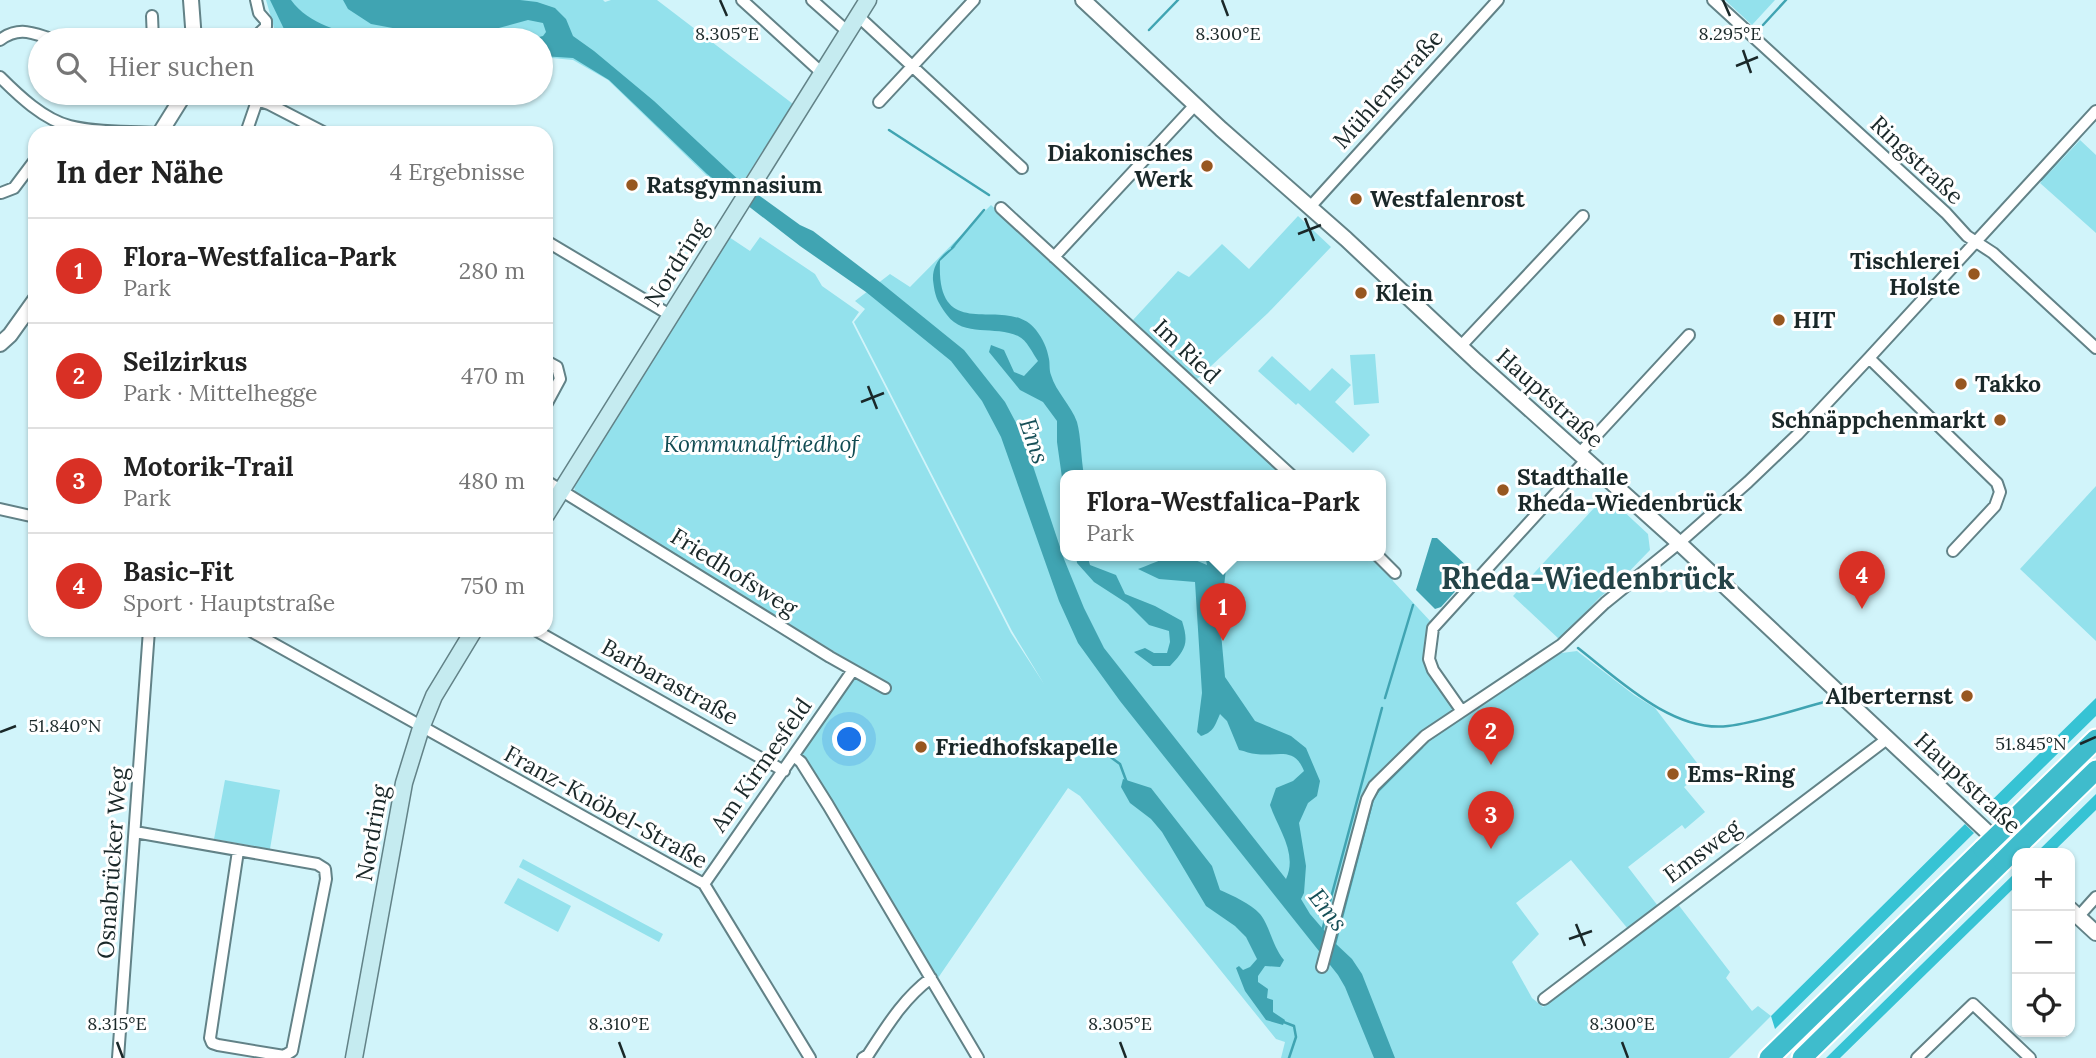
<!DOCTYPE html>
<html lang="de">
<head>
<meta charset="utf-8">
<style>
	:root { --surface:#fff; --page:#f2f2f2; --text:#222; --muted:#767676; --line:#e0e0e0; --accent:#d93025 }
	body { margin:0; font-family:Lora,serif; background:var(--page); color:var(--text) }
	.controls { position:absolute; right:21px; bottom:21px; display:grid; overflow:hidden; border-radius:14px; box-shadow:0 2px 5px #0004 }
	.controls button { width:63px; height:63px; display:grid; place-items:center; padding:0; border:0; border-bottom:2px solid var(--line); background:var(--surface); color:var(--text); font:35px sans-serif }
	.you { position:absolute; left:850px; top:740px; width:24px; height:24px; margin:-18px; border:5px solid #fff; border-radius:50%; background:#1a73e8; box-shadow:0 0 0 10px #1a73e833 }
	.badge { display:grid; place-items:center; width:46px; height:46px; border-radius:50%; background:var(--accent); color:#fff; font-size:23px; font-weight:700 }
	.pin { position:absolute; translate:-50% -58px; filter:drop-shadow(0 2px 4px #0008) }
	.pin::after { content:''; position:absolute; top:37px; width:24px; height:21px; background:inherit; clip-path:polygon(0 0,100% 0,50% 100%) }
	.popup { position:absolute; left:1060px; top:470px; width:326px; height:91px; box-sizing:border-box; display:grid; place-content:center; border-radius:14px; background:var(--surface); filter:drop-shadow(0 2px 5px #0005); font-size:23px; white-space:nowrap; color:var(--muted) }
	.popup b { font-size:26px; color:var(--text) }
	.popup::after { content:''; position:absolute; left:50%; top:100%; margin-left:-14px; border:14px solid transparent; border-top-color:var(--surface) }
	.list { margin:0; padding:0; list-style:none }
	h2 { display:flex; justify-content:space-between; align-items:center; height:91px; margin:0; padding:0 28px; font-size:30px }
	h2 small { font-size:23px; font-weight:400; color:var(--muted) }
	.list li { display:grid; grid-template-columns:46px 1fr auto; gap:21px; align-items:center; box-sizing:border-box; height:105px; padding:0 28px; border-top:2px solid var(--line) }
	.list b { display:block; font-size:26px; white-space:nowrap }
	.list p { margin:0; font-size:23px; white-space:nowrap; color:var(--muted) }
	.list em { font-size:23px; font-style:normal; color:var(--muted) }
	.icon { flex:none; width:38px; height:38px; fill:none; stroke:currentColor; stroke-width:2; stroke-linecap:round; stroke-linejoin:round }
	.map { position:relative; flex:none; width:2096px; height:1058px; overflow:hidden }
	.search { position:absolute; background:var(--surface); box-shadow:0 2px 5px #0004; left:28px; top:28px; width:525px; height:77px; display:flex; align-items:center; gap:18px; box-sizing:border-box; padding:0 24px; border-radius:38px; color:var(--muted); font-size:26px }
	.panel { position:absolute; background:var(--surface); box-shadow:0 2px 5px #0004; left:28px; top:126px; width:525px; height:511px; border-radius:21px }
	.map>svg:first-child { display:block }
	.green { fill:#93e1ec }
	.forest { fill:#36c3d4 }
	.water { fill:#40a4b2 }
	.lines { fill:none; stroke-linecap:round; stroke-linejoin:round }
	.stream { stroke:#40a4b2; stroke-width:2.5 }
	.minor-casing { stroke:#628287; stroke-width:14 }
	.tertiary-casing { stroke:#628287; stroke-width:18 }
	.secondary-casing { stroke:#628287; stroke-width:19 }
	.motorway-casing { stroke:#fff; stroke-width:23 }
	.minor { stroke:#fff; stroke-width:10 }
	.tertiary { stroke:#fff; stroke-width:14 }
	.secondary { stroke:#c5ebf0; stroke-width:16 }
	.motorway { stroke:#3fbccc; stroke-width:19 }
	.motorway-bridge-casing { stroke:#fff; stroke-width:23; stroke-linecap:butt }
	.motorway-bridge { stroke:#3fbccc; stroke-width:19 }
	.ticks { fill:none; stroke:#1a2829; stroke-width:2.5 }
	.poi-dot { fill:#975720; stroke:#fff; stroke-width:2.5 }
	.labels { text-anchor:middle; stroke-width:6; stroke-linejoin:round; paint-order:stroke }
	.street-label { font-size:23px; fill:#1a2829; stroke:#fff }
	.poi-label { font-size:23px; font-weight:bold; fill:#1a2829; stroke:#fff; text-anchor:start }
	.park-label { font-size:23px; font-style:italic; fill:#114c53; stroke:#fff }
	.water-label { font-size:24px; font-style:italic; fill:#164f57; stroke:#fff }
	.district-label { font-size:30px; font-weight:bold; fill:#244347; stroke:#fff }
	.ticks-label { font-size:18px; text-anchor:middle; fill:#1a2829; stroke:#fff; stroke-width:6; stroke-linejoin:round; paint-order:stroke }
</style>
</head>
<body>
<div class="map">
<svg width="2096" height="1058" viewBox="0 0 2096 1058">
	<rect width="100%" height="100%" fill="#d1f4fa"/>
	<path class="green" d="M266 0H603L605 2 611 0H657L793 104 734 196 706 175 608 80 573 60 541 57V40H297L275 31Z
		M1725 0H1775L1752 25Z
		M2080 140 2096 155V233L2040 183Z
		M991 205 1284 475H1066V555H1372L1387 569 1393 581 1432 623 1426 660 1461 715 1554 654 1577 651 1634 695 1655 708 1704 772 1684 787 1705 812 1685 829 1682 825 1628 867 1658 906 1628 929 1571 860 1516 903 1539 934 1512 962 1532 998 1543 1007 1677 903 1730 972 1726 978 1752 1011 1758 1006 1771 1016 1729 1058H1281L1285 1042 1276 1039 1080 796 1068 788 938 978 800 754 861 668 575 492 574 486 729 237 750 251 760 237 815 274 822 286 859 312 852 322 1011 633 1044 684 1012 631 854 322 865 309 855 301 890 274 910 287Z
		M1298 216 1331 247 1268 313 1196 380 1133 320 1178 271 1189 277 1222 244 1249 269Z
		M1375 354 1379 403 1354 405 1350 355Z
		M1272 356 1310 391 1332 368 1351 385 1335 402 1370 435 1353 453 1298 403 1296 405 1258 371Z
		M2096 486V641L2020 569Z
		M1606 495 1648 534 1650 550 1621 580 1599 598 1560 640 1513 596Z
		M225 780 280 790 270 849 214 839Z
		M523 859 663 934 659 942 519 867Z
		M518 878 571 906 558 932 504 903Z"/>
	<path class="forest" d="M2096 698V716L1992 818 1983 809Z
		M2096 794V810L2052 853H2036Z
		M1965 824 1974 833 1775 1029 1771 1016Z
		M2017 871V885L1840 1058H1826Z"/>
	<path class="water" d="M270 0H291C309 25 341 31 369 40H316L297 31 284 40H269L284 29Z
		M343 0H520L537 2 555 8 566 19 573 36 594 51 654 101 742 183 800 225 813 231 880 282 964 350 1005 402 1023 436 1064 559 1084 608 1104 648 1286 879C1298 853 1278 829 1270 805L1276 788 1293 781 1304 771C1294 746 1278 757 1256 754 1251 754 1245 751 1239 750L1227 721 1220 714C1215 725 1214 732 1201 736L1197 732 1202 693 1195 582 1159 579 1138 569C1170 557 1175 550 1207 565L1205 555H1225L1227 560 1220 622 1225 677 1255 721 1291 736 1306 748 1320 781 1317 796 1308 803 1299 823 1306 866 1304 893 1301 899 1310 914 1335 943 1352 959 1362 974 1395 1058H1374L1345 987 1338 975 1120 701 1078 643 1059 601 1001 437 982 401 951 361 866 292 800 246 707 174 609 80 573 58 541 56V40H527L543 36 546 32 543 23 528 20 484 32 462 40H445L420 29H398L371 24 348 9Z
		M956 246 940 261C936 348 1006 292 1036 330 1043 339 1047 348 1049 359 1050 364 1049 370 1051 375 1056 392 1071 405 1077 422 1081 436 1081 459 1084 475H1066L1065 499 1057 442V421L1043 402 1020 390 989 352 991 345 1004 350 1014 372 1024 376 1038 361C1033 354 1027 340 1018 336 995 325 964 338 947 315 937 301 935 297 933 280 932 264 943 252 956 246Z
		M1432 538H1437L1469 568 1471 574 1441 607 1435 609 1416 590Z
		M1076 555H1087L1090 565 1116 575 1125 594 1155 606 1182 621C1189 643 1186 649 1170 666H1153L1134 652 1145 648 1154 653H1167L1170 642 1169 631 1149 625 1128 604 1094 582 1077 563Z
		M1123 779 1151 788 1212 866 1220 890C1233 896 1250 903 1260 914 1270 926 1272 946 1284 960L1280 967 1265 966 1258 976V982L1268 989 1267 998 1273 1000V1012L1285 1020 1283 1025 1266 1020 1245 991 1236 968 1239 966 1243 970 1250 967 1257 959 1246 937 1235 926 1206 906 1162 832 1151 819 1130 803 1121 787Z"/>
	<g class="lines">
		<path class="stream" d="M1763 25 1786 0
			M1149 30 1178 0
			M2089 126 2096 119
			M889 130 989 195
			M2041 180 2078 139
			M952 248 984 210
			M1578 648C1618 679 1673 733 1728 726 1760 722 1797 709 1828 701
			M1385 698 1413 605
			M1430 739 1446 728
			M1105 753 1120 764 1127 783
			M1322 931 1382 708
			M1335 944 1373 799 1378 791 1422 747
			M1281 1021 1294 1026 1296 1037 1289 1058"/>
		<g class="minor-casing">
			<path id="minor" d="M742 0 822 73
				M812 0 848 32
				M1713 0 1946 213 1967 236 1993 253 2096 348
				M152 16 153 40
				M858 16 1022 168
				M0 40C20 25 34 34 55 40
				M252 40 266 27V21L259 13 256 0
				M0 77C18 95 44 120 70 126 98 133 129 131 157 133
				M236 93 269 104 325 133
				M879 102 974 0
				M246 133 257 101
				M1 193 14 188 35 160
				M1310 207 1498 0
				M1001 208 1291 475
				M546 241 670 315
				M1054 257 1195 105
				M1460 347 1583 216
				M1869 358 1997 483 2000 492 1995 506 1953 551
				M546 361 557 367 560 379 546 405
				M1579 454 1689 335
				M546 481 830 657 885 688
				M0 509 35 517
				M1377 555 1395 573
				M249 630 704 884 810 1058
				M535 630 784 771
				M1461 710 1433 670 1429 659 1433 628 1586 460
				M795 757 801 762 828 805 978 1058
				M135 832 317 864 325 869 326 879 292 1051 284 1056 218 1045 212 1043 210 1038 238 851
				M704 884 853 670
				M2078 917 2096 897
				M1322 967 1367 799 1374 786 1425 736 1561 645 1605 603 1679 543 1748 482 1797 435 1869 358 2096 111
				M1544 999 1887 739
				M118 1058 149 630
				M863 1058 868 1055C887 1026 903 999 931 978
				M1917 1058 1973 1004 2030 1058"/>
		</g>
		<g class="tertiary-casing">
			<path id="tertiary" d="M191 0 194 40
				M1083 0 1221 129 1346 239 1476 361 1679 543 2016 859
				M160 133 185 93
				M0 344 10 335 35 300
				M2070 909 2096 933"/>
		</g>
		<g class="secondary-casing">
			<path id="secondary" d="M546 515 868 0
				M354 1058 404 783 421 728 434 696 474 630"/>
		</g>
		<g class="motorway-casing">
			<path id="motorway" d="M2010 823 2096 739
				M2022 842 2096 770
				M1769 1058 1983 849
				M1802 1058 2003 861"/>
		</g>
		<use href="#minor" class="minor"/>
		<use href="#tertiary" class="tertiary"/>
		<use href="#secondary" class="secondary"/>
		<use href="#motorway" class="motorway"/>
		<g class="motorway-bridge-casing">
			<path id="motorway-bridge" d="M1983 849 2010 823
				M2003 861 2022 842"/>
		</g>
		<use href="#motorway-bridge" class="motorway-bridge"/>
	</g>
	<path class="ticks" d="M720 0 727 16M1222 0 1228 16M1723 0 1730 16M1743 50 1751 73M1736 66 1758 57M1305 218 1314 241M1298 234 1321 225M868 386 877 409M861 402 884 393M0 732 16 726M2080 744 2096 737M1576 924 1585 946M1569 939 1592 931M117 1042 123 1058M619 1042 625 1058M1120 1042 1126 1058M1622 1042 1628 1058"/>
	<g class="poi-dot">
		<circle cx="1207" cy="166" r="7"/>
		<circle cx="632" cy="185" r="7"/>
		<circle cx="1356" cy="199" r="7"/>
		<circle cx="1974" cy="274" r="7"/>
		<circle cx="1361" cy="293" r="7"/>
		<circle cx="1779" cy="320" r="7"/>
		<circle cx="1961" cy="384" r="7"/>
		<circle cx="2000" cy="420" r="7"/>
		<circle cx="1503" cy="490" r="7"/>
		<circle cx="1967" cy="696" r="7"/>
		<circle cx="921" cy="747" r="7"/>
		<circle cx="1673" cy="774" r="7"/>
	</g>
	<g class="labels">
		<g class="street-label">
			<text transform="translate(1388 89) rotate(-48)" y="8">Mühlenstraße</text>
			<text transform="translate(1917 160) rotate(43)" y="8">Ringstraße</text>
			<text transform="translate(676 263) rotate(-58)" y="8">Nordring</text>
			<text transform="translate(1187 351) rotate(43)" y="8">Im Ried</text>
			<text transform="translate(1550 398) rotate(42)" y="8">Hauptstraße</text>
			<text transform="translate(734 572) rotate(32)" y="8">Friedhofsweg</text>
			<text transform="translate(670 682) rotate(29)" y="8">Barbarastraße</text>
			<text transform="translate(761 765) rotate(-55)" y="8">Am Kirmesfeld</text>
			<text transform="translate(1968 783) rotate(43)" y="8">Hauptstraße</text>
			<text transform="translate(606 807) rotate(29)" y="8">Franz-Knöbel-Straße</text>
			<text transform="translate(372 833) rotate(-80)" y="8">Nordring</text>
			<text transform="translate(1702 851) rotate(-37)" y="8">Emsweg</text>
			<text transform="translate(112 863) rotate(-86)" y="8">Osnabrücker Weg</text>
		</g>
		<g class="poi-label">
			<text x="1193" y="161" text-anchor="end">Diakonisches<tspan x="1193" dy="26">Werk</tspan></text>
			<text x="646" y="193">Ratsgymnasium</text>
			<text x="1370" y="207">Westfalenrost</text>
			<text x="1960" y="269" text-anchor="end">Tischlerei<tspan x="1960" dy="26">Holste</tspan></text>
			<text x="1375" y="301">Klein</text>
			<text x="1793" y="328">HIT</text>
			<text x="1975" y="392">Takko</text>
			<text x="1986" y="428" text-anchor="end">Schnäppchenmarkt</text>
			<text x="1517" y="485">Stadthalle<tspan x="1517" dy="26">Rheda-Wiedenbrück</tspan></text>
			<text x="1953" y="704" text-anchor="end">Alberternst</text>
			<text x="935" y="755">Friedhofskapelle</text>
			<text x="1687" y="782">Ems-Ring</text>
		</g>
		<g class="park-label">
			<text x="761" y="452">Kommunalfriedhof</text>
		</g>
		<g class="water-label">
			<text transform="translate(1034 441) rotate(71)" y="8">Ems</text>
			<text transform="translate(1328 910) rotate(52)" y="8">Ems</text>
		</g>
		<g class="district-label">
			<text x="1588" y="589">Rheda-Wiedenbrück</text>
		</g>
	</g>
	<g class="ticks-label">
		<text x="727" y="40">8.305°E</text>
		<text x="1228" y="40">8.300°E</text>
		<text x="1730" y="40">8.295°E</text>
		<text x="65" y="732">51.840°N</text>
		<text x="2031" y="750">51.845°N</text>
		<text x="117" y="1030">8.315°E</text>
		<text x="619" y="1030">8.310°E</text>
		<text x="1120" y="1030">8.305°E</text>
		<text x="1622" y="1030">8.300°E</text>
	</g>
</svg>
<div class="controls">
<button>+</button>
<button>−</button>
<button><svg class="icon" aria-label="locate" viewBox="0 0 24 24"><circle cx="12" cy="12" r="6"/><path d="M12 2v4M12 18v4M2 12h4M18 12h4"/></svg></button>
</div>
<div class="you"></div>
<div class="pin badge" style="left:1223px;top:641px">1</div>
<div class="popup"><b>Flora-Westfalica-Park</b>Park</div>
<div class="pin badge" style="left:1491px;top:765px">2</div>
<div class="pin badge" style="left:1491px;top:849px">3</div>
<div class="pin badge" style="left:1862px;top:609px">4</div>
<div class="search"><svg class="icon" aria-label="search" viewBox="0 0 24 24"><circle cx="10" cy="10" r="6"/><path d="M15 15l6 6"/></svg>Hier suchen</div>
<section class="panel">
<h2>In der Nähe<small>4 Ergebnisse</small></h2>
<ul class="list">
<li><span class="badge">1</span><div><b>Flora-Westfalica-Park</b><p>Park</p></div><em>280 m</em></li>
<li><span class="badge">2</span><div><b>Seilzirkus</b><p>Park · Mittelhegge</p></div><em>470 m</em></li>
<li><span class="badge">3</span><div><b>Motorik-Trail</b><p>Park</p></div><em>480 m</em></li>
<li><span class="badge">4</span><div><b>Basic-Fit</b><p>Sport · Hauptstraße</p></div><em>750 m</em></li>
</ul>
</section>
</div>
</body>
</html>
